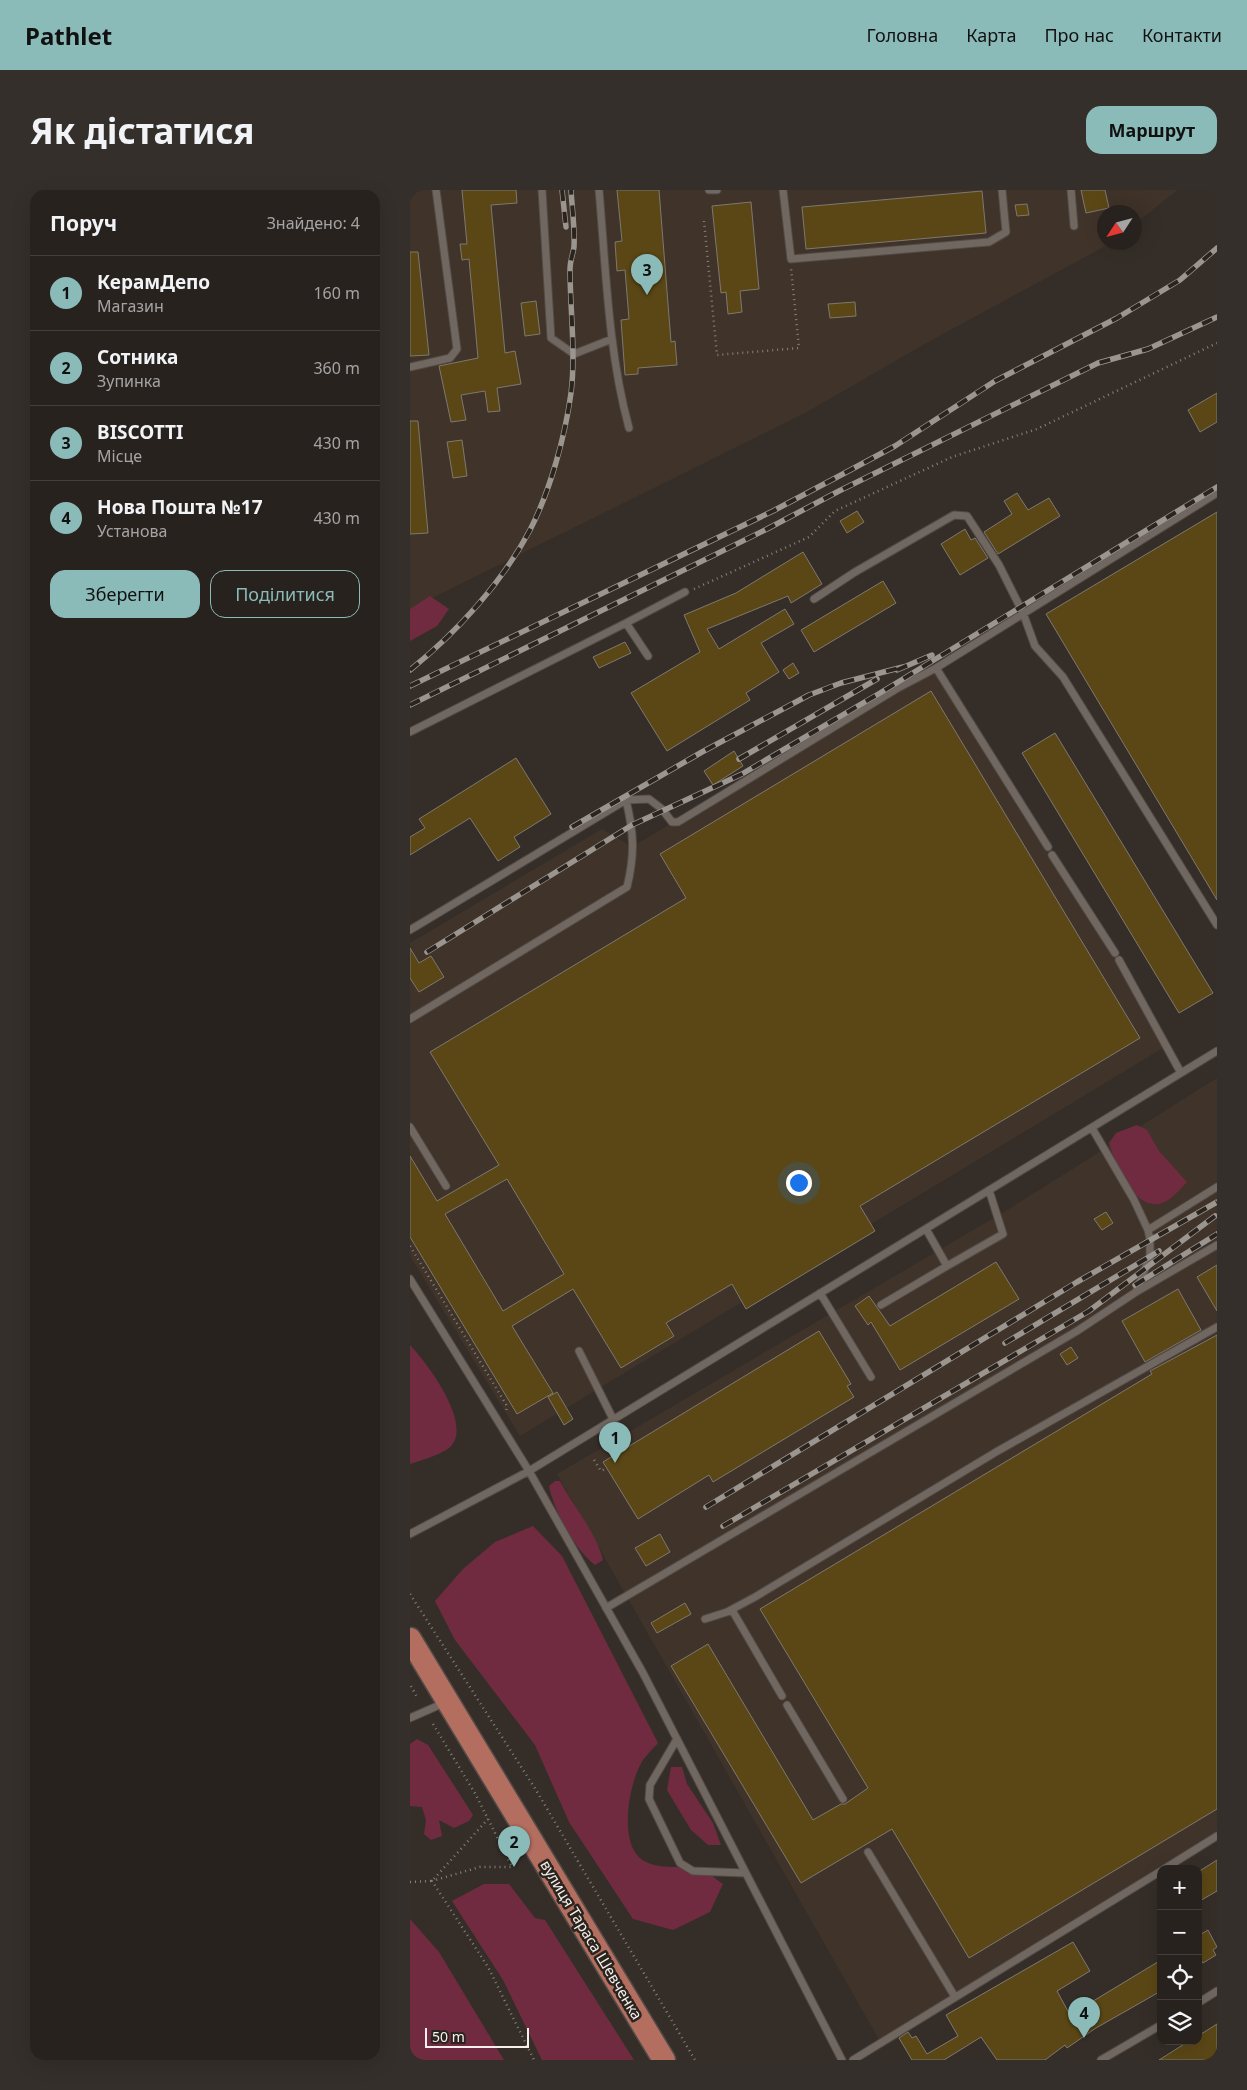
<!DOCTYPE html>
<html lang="uk">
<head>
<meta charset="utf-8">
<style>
	:root { --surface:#28221e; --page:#342f2b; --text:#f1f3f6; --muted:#a5a4a4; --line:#443f3c; --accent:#8bbbb9 }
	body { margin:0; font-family:"Noto Sans",sans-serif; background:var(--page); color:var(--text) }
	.controls { position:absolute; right:15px; bottom:15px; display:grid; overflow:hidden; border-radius:10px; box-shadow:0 5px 20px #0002 }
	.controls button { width:45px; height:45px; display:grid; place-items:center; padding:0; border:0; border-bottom:1px solid var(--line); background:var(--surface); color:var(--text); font:25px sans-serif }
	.compass { position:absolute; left:687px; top:15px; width:45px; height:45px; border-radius:50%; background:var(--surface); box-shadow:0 5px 20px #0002; rotate:234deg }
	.scale { position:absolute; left:15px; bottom:12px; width:104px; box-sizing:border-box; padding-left:5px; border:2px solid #f5f0ec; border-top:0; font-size:14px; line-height:18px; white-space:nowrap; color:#f5f0ec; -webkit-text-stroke:4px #2b241e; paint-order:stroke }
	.you { position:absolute; left:388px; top:992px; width:18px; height:18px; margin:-12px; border:4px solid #fff; border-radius:50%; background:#1a73e8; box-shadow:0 0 0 8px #1a73e833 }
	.badge { display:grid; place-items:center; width:32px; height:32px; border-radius:50%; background:var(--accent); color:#111; font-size:16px; font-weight:700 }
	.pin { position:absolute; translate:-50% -41px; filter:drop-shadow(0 1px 2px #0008) }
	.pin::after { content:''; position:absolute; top:26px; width:18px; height:15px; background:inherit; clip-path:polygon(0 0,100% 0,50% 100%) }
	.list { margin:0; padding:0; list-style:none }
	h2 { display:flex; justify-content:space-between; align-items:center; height:65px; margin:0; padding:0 20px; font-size:21px }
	h2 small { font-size:16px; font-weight:400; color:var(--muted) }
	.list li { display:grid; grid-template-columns:32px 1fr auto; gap:15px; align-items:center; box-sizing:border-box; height:75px; padding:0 20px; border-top:1px solid var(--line) }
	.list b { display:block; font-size:19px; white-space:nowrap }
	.list p { margin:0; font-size:16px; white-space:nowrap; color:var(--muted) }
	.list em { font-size:16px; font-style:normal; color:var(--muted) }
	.actions { display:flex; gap:10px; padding:15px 20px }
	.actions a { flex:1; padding:11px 0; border:1px solid var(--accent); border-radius:15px; text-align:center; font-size:18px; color:var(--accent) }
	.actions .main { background:var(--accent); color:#111 }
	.icon { flex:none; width:28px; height:28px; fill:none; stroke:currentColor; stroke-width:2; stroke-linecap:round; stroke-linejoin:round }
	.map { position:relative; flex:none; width:807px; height:1870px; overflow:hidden; border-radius:15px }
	header { display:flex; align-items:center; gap:30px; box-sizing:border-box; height:70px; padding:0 25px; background:var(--accent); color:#111 }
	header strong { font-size:24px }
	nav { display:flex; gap:28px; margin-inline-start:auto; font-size:18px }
	.intro { display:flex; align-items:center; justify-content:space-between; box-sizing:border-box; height:120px; padding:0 30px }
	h1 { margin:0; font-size:35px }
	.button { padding:12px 22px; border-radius:15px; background:var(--accent); color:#111; font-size:18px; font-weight:700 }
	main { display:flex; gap:30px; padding:0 30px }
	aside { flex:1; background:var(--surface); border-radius:15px; box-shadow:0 5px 20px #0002 }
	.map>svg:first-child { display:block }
	.built { fill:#403329 }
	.green { fill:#702b41 }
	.building { fill:#5b4716; stroke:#7d7970; fill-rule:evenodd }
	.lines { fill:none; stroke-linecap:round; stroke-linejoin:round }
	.service-casing { stroke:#514a46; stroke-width:9 }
	.primary-casing { stroke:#514a46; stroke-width:25 }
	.path { stroke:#86807b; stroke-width:2.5; stroke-dasharray:1 4; stroke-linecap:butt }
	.service { stroke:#706761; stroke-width:7 }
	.primary { stroke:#b36e60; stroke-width:22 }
	.rail-casing { stroke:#9b9590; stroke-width:5.5 }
	.rail { stroke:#2b241e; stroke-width:4; stroke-dasharray:11; stroke-linecap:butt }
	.labels { text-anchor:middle; stroke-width:5; stroke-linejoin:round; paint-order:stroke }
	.street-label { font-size:15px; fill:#f5f0ec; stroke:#2b241e }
</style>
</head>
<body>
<header>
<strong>Pathlet</strong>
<nav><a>Головна</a><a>Карта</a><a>Про нас</a><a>Контакти</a></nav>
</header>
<div class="intro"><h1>Як дістатися</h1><a class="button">Маршрут</a></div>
<main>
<aside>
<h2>Поруч<small>Знайдено: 4</small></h2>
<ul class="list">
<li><span class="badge">1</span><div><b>КерамДепо</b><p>Магазин</p></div><em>160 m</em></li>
<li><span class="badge">2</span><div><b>Сотника</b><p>Зупинка</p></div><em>360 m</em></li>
<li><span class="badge">3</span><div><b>BISCOTTI</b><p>Місце</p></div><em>430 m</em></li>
<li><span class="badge">4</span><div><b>Нова Пошта №17</b><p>Установа</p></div><em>430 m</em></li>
</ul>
<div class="actions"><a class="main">Зберегти</a><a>Поділитися</a></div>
</aside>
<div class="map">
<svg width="807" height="1870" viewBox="0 0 807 1870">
	<rect width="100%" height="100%" fill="#352e28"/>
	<path class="built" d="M0 0H767L725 34 724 22H694V52L699 53 690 59 518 152 397 222 0 419Z
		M528 473 758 855 110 1246 0 1066V753L192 639 222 657Z
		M807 888V1646L471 1853 147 1284 594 1022Z"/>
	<path class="green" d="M20 406 39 419 27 436 0 451V419Z
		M727 935 737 940 749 961 777 992C769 1000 760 1012 749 1014 722 1018 705 973 699 953L706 943Z
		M0 1155C17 1173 65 1236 39 1258 28 1266 12 1270 0 1274Z
		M145 1291H150C164 1318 185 1340 193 1370L185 1375C165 1360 144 1321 139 1296Z
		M123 1336 152 1366 248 1553C243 1559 237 1564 233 1570 219 1591 207 1656 234 1671 254 1682 278 1672 298 1683 303 1686 308 1691 313 1694L300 1722 263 1740 223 1729 159 1632 125 1555 45 1450 25 1411 53 1379 85 1352Z
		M7 1549 18 1555 63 1625 59 1631 44 1638 29 1630 32 1646 21 1650 14 1644 16 1630 12 1617 0 1616V1554Z
		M261 1577H272L277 1594 303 1633 311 1655H298L281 1640 257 1600Z
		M74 1694H99L125 1728 135 1730 224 1870H132L93 1790 42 1711Z
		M0 1729 29 1762 94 1870H0Z"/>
	<path class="building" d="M52 0H106L107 13 81 15 95 163 105 161 111 194 87 198 90 221 78 222 75 201 51 205 56 230 41 232 29 176 68 168 59 69 52 70 50 54H57Z
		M207 0H249L261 152 265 151 267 175 228 178V184L215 185 211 130 219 129 215 80 207 81 205 52 212 51Z
		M671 0H695L699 18 676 23Z
		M572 1 576 43 396 59 392 17Z
		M341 12 349 99 330 101 332 122 318 124 316 102 311 103 302 16Z
		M617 14 619 25 607 26 605 15Z
		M0 62H8L19 165 0 166Z
		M126 111 130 144 115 146 111 113Z
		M445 112 446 126 420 128 418 114Z
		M807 203V232L790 242 778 220Z
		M0 231H8L18 343 0 344Z
		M52 250 57 286 43 288 37 252Z
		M607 303 618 320 639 308 650 326 588 364 574 342 602 324 594 311Z
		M447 321 454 332 437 343 430 331Z
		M807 322V710L636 424Z
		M555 339 561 350 565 348 578 368 550 385 531 354Z
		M393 362 412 394 381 413 378 406 297 439 309 459 375 419 384 434 351 453 369 482 336 503 340 510 257 561 221 503 290 462 274 425 326 403Z
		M473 391 486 413 404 462 391 440Z
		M215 452 221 463 189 478 183 467Z
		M383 473 389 483 379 489 373 480Z
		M521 501 730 848 450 1016 465 1041 336 1119 322 1094 256 1133 264 1146 211 1178 163 1099 102 1136 143 1203 107 1224 0 1047V966L27 1011 89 975 20 862 276 708 250 664ZM97 989 154 1084 93 1121 35 1024Z
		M645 543 803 803 769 823 612 563Z
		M324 561 333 576 303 595 294 581Z
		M106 568 141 624 104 647 110 657 88 671 60 628 0 665V647L15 638 9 629Z
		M0 758 9 773 21 766 34 787 9 802 0 788Z
		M696 1022 703 1033 692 1040 684 1029Z
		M586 1072 609 1109 490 1180 461 1132 458 1135 445 1116 459 1106 480 1136Z
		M807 1075V1121L787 1087Z
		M768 1099 791 1140 735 1172 712 1131Z
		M409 1141 441 1194 437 1196 444 1207 303 1292 299 1285 228 1329 193 1272Z
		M807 1145V1619L559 1768 482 1639 391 1693 261 1476 298 1454 403 1630 431 1614H435L458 1598 350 1419 742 1184 740 1181Z
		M661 1157 668 1168 657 1175 650 1164Z
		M147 1202 163 1229 154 1235 138 1207Z
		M250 1344 260 1362 236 1376 225 1358Z
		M275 1413 281 1424 247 1443 241 1433Z
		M807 1670V1701L788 1712V1682Z
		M798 1740 807 1757 803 1760 806 1765 793 1773 788 1766V1746Z
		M663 1752 680 1781 647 1801 660 1825 751 1770V1801L686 1838 657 1858 655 1855 635 1870H587L571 1847 534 1870H502L489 1848 498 1842 502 1848 506 1846 517 1864 548 1846 536 1825Z
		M807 1834V1870H749L779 1851H788V1846Z"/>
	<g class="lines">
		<g class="service-casing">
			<path id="service" d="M132 0 141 148 164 164 202 149
				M189 0C196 79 198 161 219 238
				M299 0H307
				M373 0 381 69 579 52 596 42 592 0
				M661 0 664 36
				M0 177 40 168 47 159 26 0
				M404 409 445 382 544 325 557 326 589 375 613 423 625 456 653 487 807 735
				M216 433 275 402
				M526 478 638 657
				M0 542 216 433 238 466
				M642 665 705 763
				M0 740 216 610 239 609 252 619 262 632H268L488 498 526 478 807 303
				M709 770 771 883
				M0 829 217 697C225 664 224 643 216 610
				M0 937 36 996
				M682 938 724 1010 738 1040
				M537 1076 593 1044 579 1000
				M0 1089 119 1281 233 1483 432 1870
				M726 1102 807 1055
				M410 1103 461 1187
				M471 1115 537 1076 516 1039
				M169 1161 203 1229
				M0 1344 119 1281 807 861
				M196 1418 667 1141 726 1102 740 1066V1049L738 1040 807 997
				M322 1420 372 1506
				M295 1429 317 1422 345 1407 586 1262 807 1137
				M377 1515 433 1609
				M0 1528 34 1513
				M267 1549 240 1595 239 1609 270 1673 283 1681 335 1683
				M458 1662 545 1807
				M754 1679 807 1646
				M788 1813 807 1801
				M443 1870 751 1681
				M691 1870 751 1835"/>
		</g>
		<g class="primary-casing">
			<path id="primary" d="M0 1449 254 1870"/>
		</g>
		<path class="path" d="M294 31 307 165 389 158 381 78
			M284 399 399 347 425 321 542 267 627 239 807 153
			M0 1056 97 1216 96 1222
			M184 1270 191 1281 197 1278
			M0 1404 126 1600 285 1870
			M1 1496 8 1509
			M23 1534 66 1605 102 1677H70L22 1691 78 1777 124 1870
			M0 1692 22 1691 78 1629"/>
		<use href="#service" class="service"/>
		<use href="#primary" class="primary"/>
		<g class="rail-casing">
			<path id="rail" d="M152 0 156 37
				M0 480C46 443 92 393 120 340 140 301 155 247 161 203 166 162 160 120 160 79 160 71 163 64 164 57 165 38 162 18 161 0
				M487 480 522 465
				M0 496 363 321 431 285 485 256 585 191 707 128 770 90 807 58
				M0 515 357 339 429 301 688 173 738 159 807 127
				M329 569 467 489
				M162 637 292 562 399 505 431 493 493 477
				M17 762 222 635 332 584 470 503 807 297
				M725 1095 807 1044
				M595 1153 749 1061
				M296 1317 667 1092 807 1012
				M313 1336 679 1121 805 1026"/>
		</g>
		<use href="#rail" class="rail"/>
	</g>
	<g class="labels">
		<g class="street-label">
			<text transform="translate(181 1750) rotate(59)" y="5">вулиця Тараса Шевченка</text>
		</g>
	</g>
</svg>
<div class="controls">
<button>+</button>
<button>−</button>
<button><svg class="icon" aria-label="locate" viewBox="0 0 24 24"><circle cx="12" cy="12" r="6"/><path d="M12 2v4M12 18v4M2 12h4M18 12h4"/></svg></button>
<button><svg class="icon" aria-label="layers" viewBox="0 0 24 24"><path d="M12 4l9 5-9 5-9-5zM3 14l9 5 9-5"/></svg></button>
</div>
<svg class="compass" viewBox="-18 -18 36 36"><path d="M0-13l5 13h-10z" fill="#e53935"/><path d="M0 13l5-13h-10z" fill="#a5a4a4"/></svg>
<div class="scale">50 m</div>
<div class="you"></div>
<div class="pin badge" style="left:205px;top:1273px">1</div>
<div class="pin badge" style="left:104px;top:1677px">2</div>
<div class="pin badge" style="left:237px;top:105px">3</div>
<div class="pin badge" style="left:674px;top:1848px">4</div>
</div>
</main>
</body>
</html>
